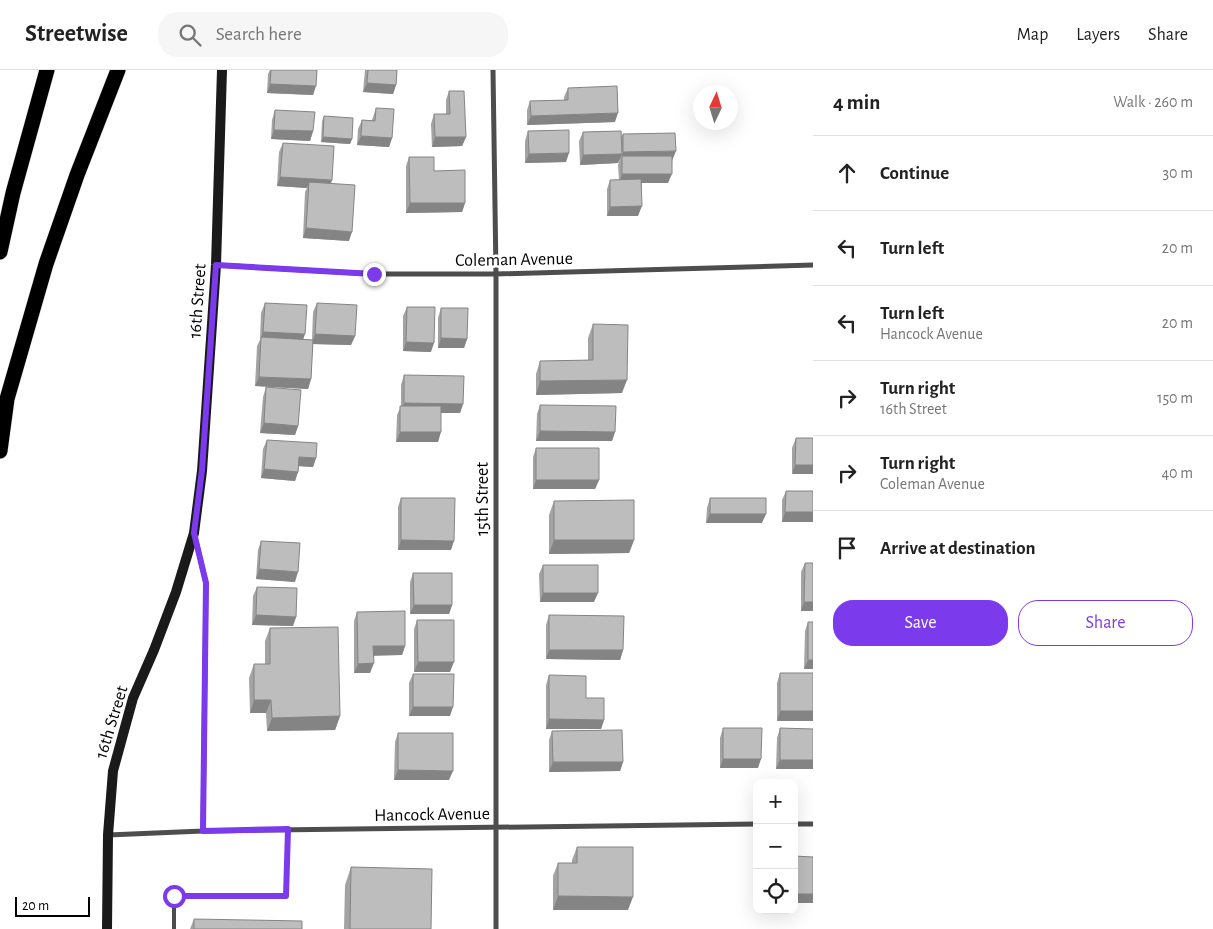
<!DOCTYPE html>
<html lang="en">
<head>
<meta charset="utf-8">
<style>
	:root { --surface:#fff; --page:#f6f6f6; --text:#222; --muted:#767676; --line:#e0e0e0; --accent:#7c3aed }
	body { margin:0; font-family:"Alegreya Sans",sans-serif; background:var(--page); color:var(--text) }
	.controls { position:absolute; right:15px; bottom:15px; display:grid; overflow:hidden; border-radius:10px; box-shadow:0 5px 20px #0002 }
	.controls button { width:45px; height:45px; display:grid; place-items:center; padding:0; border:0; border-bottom:1px solid var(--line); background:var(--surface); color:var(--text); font:25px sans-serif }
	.compass { position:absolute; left:693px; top:15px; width:45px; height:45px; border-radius:50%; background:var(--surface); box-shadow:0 5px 20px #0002; rotate:4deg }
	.scale { position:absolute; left:15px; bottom:12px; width:75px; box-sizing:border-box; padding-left:5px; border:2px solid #000; border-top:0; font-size:14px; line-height:18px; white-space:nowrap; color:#000; -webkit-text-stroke:4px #fff; paint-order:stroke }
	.stop { position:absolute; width:15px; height:15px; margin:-11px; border:4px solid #7c3aed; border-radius:50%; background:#fff }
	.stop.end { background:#7c3aed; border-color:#fff; box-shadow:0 1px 5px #0008 }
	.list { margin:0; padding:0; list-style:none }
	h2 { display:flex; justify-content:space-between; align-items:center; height:65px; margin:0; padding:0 20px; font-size:21px }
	h2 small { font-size:16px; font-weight:400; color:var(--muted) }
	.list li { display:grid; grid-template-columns:32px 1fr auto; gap:15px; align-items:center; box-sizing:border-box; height:75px; padding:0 20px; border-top:1px solid var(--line) }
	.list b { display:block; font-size:19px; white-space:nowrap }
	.list p { margin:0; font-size:16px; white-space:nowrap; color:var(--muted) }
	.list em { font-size:16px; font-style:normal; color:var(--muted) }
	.actions { display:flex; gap:10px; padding:15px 20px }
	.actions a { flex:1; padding:11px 0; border:1px solid var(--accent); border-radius:20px; text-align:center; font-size:18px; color:var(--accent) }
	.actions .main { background:var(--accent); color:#fff }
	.icon { flex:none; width:28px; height:28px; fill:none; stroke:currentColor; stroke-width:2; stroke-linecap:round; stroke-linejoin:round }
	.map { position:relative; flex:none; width:813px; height:859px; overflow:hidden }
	header { display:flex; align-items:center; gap:30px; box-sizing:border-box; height:70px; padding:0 25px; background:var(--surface); border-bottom:1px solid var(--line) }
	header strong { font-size:24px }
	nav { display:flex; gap:28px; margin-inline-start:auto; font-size:18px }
	.search { width:350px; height:45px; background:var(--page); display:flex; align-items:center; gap:12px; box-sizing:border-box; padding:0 18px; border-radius:20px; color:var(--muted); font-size:19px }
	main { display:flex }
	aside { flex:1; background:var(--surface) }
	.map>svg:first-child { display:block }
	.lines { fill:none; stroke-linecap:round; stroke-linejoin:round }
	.motorway-casing { stroke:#dbdbdb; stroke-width:16 }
	.service { stroke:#4d4d4d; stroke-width:4 }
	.minor { stroke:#4d4d4d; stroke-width:5 }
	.secondary { stroke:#1a1a1a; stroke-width:10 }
	.motorway { stroke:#000; stroke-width:15 }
	.wall { fill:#a3a3a3 }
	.shaded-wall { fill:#848484 }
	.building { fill:#bdbdbd; stroke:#848484 }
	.route { stroke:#7c3aed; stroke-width:6 }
	.labels { text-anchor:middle; stroke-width:5; stroke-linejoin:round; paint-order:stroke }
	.street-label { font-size:18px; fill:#000; stroke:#fff }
</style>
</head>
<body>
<header>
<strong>Streetwise</strong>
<div class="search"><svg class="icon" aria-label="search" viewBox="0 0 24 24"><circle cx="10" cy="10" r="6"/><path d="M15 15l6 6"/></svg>Search here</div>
<nav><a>Map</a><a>Layers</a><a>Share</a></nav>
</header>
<main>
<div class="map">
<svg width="813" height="859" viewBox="0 0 813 859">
	<rect width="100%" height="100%" fill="#fff"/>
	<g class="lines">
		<g class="motorway-casing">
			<path id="motorway" d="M0 182 13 123 47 0
				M0 381 7 329 46 194 77 105 118 0"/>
		</g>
		<path class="service" d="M174 859V826H286L288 759"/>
		<path class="minor" d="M493 0 496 204V859
			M216 195 373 204H496L813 195
			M195 467 206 513 203 761
			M794 754H813
			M108 765 203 761 757 754"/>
		<path class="secondary" d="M107 859 108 765 113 701 133 628 154 580 176 522 194 463 202 401 216 195 222 0"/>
		<use href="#motorway" class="motorway"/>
	</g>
	<path class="wall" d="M270 0H317L313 25 267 23 268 4Z
		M365 0H397L396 15 393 24 363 22Z
		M568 18 615 52 527 55V40L530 31 564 30V27Z
		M449 21 466 67 462 76 432 77 431 54 434 44H446V30Z
		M376 38 392 68 389 77 357 75 358 59 362 50H372Z
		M275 40 313 61 310 71 271 69 272 50Z
		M324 46 352 69 350 74 321 72 322 51Z
		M528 61 566 92 525 93V71Z
		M583 62 621 67 623 64 672 91 668 113H642L638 146H607V119L610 110H619L618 95 620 89 618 93 580 95 579 71Z
		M283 73 331 114 349 171 303 168 305 122 307 118 277 116 279 82Z
		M409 87 434 101 465 133 462 142 406 143V96Z
		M265 233 303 269 312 270 313 242 317 233 355 266 351 275 313 274 311 309 308 319 255 316 257 276 260 270 261 243Z
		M407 237 431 282 403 281V246Z
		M441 238 467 269 464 278H438V248Z
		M593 254 622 323 536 325V304L540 291 588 290V268Z
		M404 305 463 334 460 343H441L438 372H396L397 345 401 336V315Z
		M266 317 298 356 295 365 260 363 263 327Z
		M540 335 615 362 612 371H536L537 344Z
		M796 368H813L792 404V378Z
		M267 370 316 388 313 397 299 396 298 402 295 411 261 408 263 379Z
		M536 378 599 410 595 419H533V387Z
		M786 421H813V452H782V430Z
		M401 428 451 480H398V437Z
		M710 428 762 453H706L707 438Z
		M554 431 634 470 629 483 549 484V445Z
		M261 471 295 512 256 509 258 480Z
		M805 493H813V541H801V502Z
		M543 495 594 532H540L539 504Z
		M413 503 452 535 449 544H410V512Z
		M257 517 296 547 293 556 252 555 253 526Z
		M357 542 405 576 402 585H374L370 603H354V551Z
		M549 545 623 580 620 590 546 589V555Z
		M417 550 450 602H414V559Z
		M808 552 813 599H804L805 561Z
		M270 558 340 646 335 660 267 661 266 643H250L249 608 254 594H265V571Z
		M780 603H813L777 651V613Z
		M413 604 450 646H409V613Z
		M549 605 586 628 604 650 601 659H546V615Z
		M723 658 758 698H720V668Z
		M780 658 813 659V699H776L777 668Z
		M552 661 623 692 620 701 549 702V670Z
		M398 663 449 710H394L395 672Z
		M577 777 628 840H553V806L558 793H572V790Z
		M351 797 431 859H344L345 815Z
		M194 849 302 859H190Z"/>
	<path class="shaded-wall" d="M367 13 396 15 393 24 363 22Z
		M270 14 316 16 313 25 267 23Z
		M618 43 615 52 527 55 531 46Z
		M274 60 313 61 310 71 271 69Z
		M361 66 392 68 389 77 357 75Z
		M323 67 352 69 350 74 321 72Z
		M435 67H466L462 76 432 77Z
		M676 81 672 91 622 86 623 82Z
		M569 83 566 92 525 93 529 84Z
		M622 84 618 93 580 95 583 85Z
		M622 104H672L668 113H619Z
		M280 107 332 110 329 120 309 112 307 118 277 116Z
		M410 133H465L462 142 406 143Z
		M642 136 638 146H607L610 137Z
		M306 158 352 162 349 171 303 168Z
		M263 262 305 264 302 273 261 268Z
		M315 264 355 266 351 275 312 274Z
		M441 268 467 269 464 278H438Z
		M406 272 434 273 431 282 403 281Z
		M259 307 311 309 308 319 255 316Z
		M627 310 622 323 536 325 540 311Z
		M404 333 463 334 460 343H400Z
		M264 353 298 356 295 365 260 363Z
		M540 361 615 362 612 371H536Z
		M400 362H441L438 372H396Z
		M299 387 316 388 313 397 296 396Z
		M795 395H813V404H792Z
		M264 399 298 402 295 411 261 408Z
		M536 410H599L595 419H533Z
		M785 442H813V452H782Z
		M710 444H766L762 453H706Z
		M401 470 454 471 451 480H398Z
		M554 470H634L629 483 549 484Z
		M259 499 298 502 295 512 256 509Z
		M543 523H598L594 532H540Z
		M804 532H813V541H801Z
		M414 535H452L449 544H410Z
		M256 545 296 547 293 556 252 555Z
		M373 576H405L402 585 370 586Z
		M549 580H623L620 590 546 589Z
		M808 590H813V599H804Z
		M418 592H454L450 602H414Z
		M374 593 370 603H354L358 594Z
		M254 630H271L266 643H250Z
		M413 637H453L450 646H409Z
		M780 641H813V651H777Z
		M340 646 335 660 267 661 272 648Z
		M549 649 604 650 601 659H546Z
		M723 689H761L758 698H720Z
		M780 690H813V699H776Z
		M553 692H623L620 701 549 702Z
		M398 700 453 701 449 710H394Z
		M794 824H813V833H794Z
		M558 826 633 827 628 840H553Z"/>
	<path class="building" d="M271 0H317L316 16 270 14Z
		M368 0H397L396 15 367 13Z
		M617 16 618 43 531 46 530 31 568 30V18Z
		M449 21H464L466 67H435L434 44H450Z
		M376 38 394 39 392 68 361 66 362 50 375 51Z
		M275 40 315 42 313 61 274 60Z
		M324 46 353 48 352 69 323 67Z
		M569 60V83L529 84 528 61Z
		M621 61 622 84 583 85V62Z
		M675 63 676 81 623 82V64Z
		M283 73 334 76 332 110 280 107Z
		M622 86H672V104H622Z
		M409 87H434V101L465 100V133H410Z
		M641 109 642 136 610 137V110Z
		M309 112 355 115 352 162 306 158Z
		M265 233 307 235 305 264 263 262Z
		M317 233 357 235 355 266 315 264Z
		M407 237H435L434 273 406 272Z
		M441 238H468L467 269 441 268Z
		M593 254 628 255 627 310 540 311V291L593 290Z
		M261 267 313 270 311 309 259 307Z
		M404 305 464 306 463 334 404 333Z
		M266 317 301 320 298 356 264 353Z
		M540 335 616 336 615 362 540 361Z
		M400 336H441V362H400Z
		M796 368H813V395H795Z
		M267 370 317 373 316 388 299 387 298 402 264 399Z
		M536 378H599V410H536Z
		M786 421H813V442H785Z
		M401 428H455L454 471 401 470Z
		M710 428H766V444H710Z
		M634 430V470H554V431Z
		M261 471 300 473 298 502 259 499Z
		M805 493H813V532H804Z
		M543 495H598V523H543Z
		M413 503H452V535H414Z
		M257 517 297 518 296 547 256 545Z
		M405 541V576H373L374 593 358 594 357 542Z
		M549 545 624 546 623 580H549Z
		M417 550H454V592H418Z
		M808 552H813V590H808Z
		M338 557 340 646 272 648 271 630H254V594H270V558Z
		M780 603H813V641H780Z
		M413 604H454L453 637H413Z
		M549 605 586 606V628H604V650L549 649Z
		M723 658H762L761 689H723Z
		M780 658 813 659V690H780Z
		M622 660 623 692H553L552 661Z
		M398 663H453V701L398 700Z
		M577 777H633V827L558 826V793H577Z
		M794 786 813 787V824H794Z
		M351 797 432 799 431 859H350Z
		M194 849 302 851V859H194Z"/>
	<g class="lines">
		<path class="route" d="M174 826H286L288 759 203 761 206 513 194 463 202 400 216 195 374 204"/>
	</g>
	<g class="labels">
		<g class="street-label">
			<text transform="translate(514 189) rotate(-1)" y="6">Coleman Avenue</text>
			<text transform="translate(197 231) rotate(-86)" y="6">16th Street</text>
			<text transform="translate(482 429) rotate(-90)" y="6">15th Street</text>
			<text transform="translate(111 652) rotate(-73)" y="6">16th Street</text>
			<text transform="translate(432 744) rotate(-1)" y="6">Hancock Avenue</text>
		</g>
	</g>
</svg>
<div class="controls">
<button>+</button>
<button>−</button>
<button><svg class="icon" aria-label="locate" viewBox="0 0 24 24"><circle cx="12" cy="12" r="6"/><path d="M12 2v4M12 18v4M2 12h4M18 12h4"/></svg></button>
</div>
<svg class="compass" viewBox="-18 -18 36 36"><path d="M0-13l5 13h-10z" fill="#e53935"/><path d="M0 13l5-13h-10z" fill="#767676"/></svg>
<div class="scale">20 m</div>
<div class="stop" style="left:174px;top:826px"></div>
<div class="stop end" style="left:374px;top:204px"></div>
</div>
<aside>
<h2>4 min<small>Walk · 260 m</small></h2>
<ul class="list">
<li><svg class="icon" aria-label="ahead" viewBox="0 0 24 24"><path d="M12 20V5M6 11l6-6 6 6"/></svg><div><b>Continue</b></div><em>30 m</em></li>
<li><svg class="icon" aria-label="left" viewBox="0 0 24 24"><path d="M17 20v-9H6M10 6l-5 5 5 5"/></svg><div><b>Turn left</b></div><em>20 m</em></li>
<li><svg class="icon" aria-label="left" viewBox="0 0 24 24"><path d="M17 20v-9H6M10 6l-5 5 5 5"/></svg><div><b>Turn left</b><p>Hancock Avenue</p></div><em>20 m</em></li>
<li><svg class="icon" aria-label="right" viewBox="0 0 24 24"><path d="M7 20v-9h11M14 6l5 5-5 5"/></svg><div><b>Turn right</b><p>16th Street</p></div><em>150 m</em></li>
<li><svg class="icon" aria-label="right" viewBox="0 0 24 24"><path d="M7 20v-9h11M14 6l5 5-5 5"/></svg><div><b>Turn right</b><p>Coleman Avenue</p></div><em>40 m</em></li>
<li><svg class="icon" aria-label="arrive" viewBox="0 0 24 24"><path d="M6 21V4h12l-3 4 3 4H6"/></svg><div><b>Arrive at destination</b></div></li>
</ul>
<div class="actions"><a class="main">Save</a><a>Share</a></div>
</aside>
</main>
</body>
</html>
